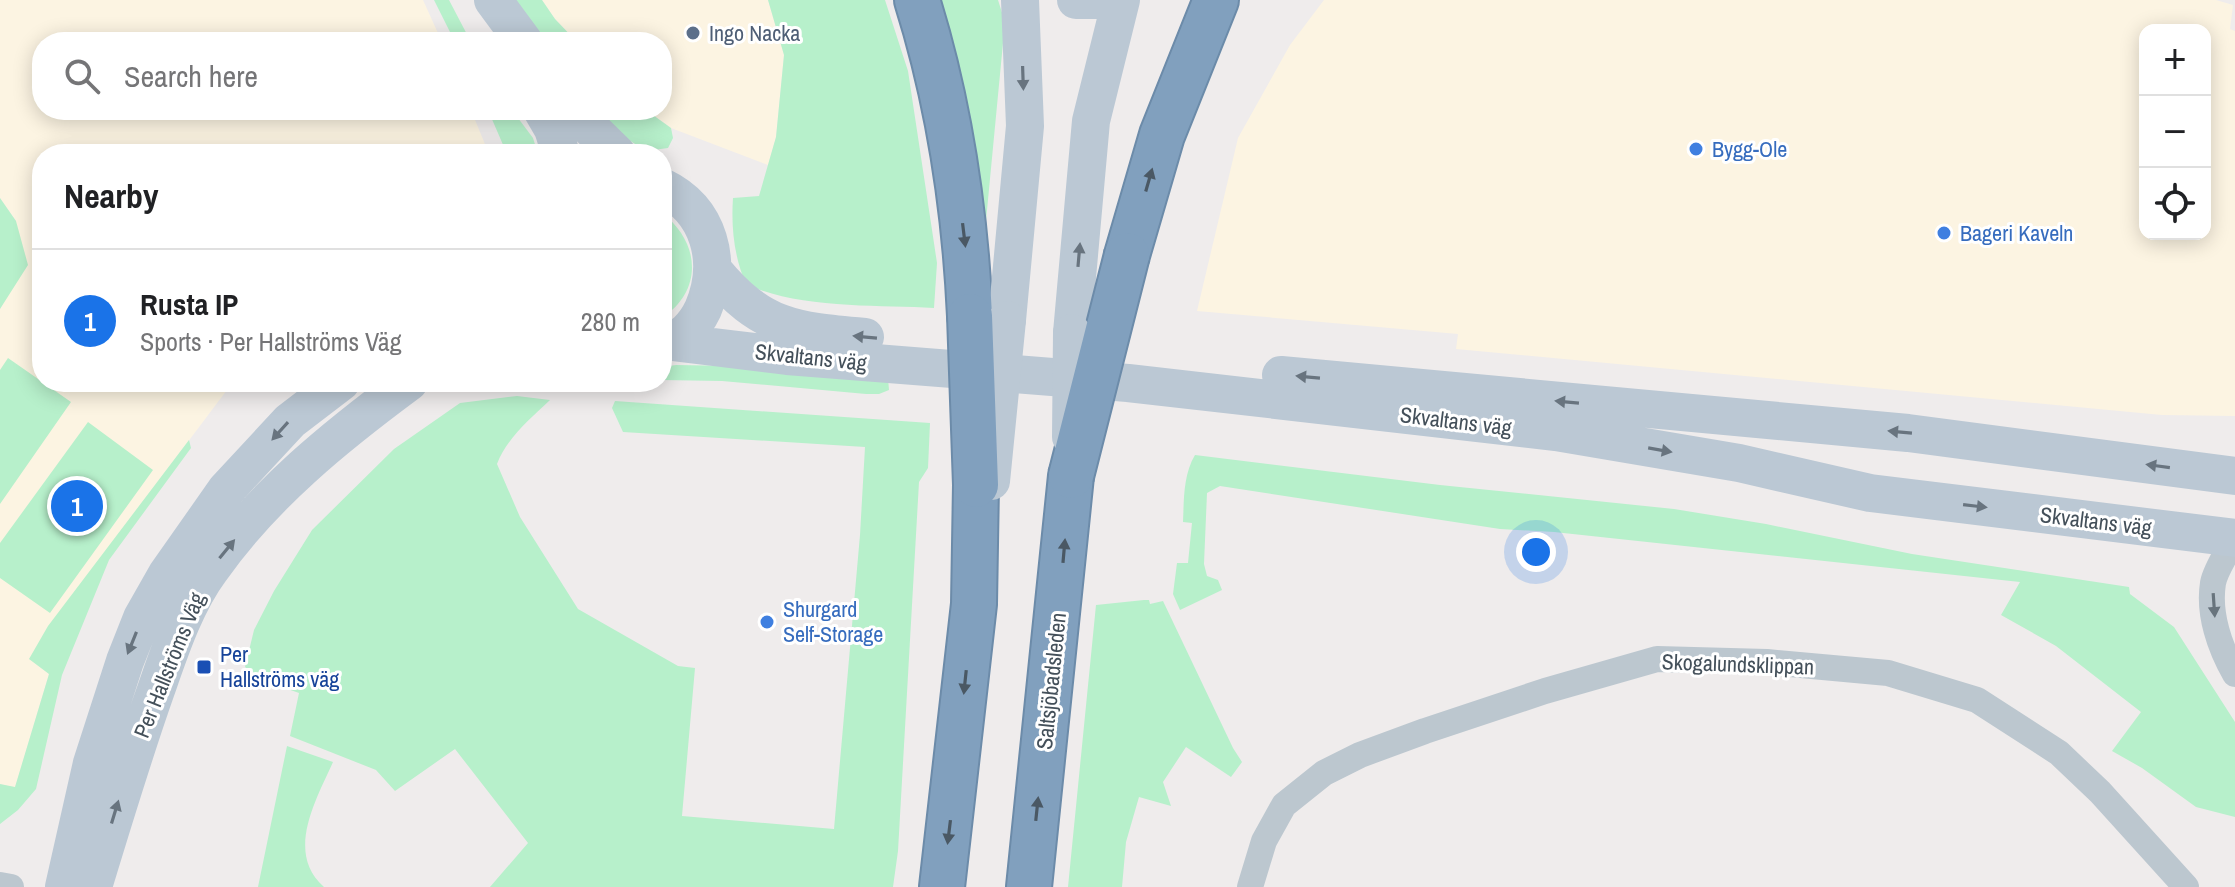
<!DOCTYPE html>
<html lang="en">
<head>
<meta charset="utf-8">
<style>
	:root { --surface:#fff; --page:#f6f6f6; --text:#202124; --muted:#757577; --line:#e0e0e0; --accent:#1a73e8 }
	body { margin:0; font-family:"Archivo Narrow",sans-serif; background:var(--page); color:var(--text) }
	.controls { position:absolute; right:24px; top:24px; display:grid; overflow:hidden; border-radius:16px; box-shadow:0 4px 20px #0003 }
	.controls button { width:72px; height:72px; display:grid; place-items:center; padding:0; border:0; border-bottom:2px solid var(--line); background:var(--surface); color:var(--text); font:40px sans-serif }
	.you { position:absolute; left:1536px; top:552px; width:28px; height:28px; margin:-20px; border:6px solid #fff; border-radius:50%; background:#1a73e8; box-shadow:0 0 0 12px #1a73e833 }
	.badge { display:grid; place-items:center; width:52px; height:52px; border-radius:50%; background:var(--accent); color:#fff; font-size:26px; font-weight:700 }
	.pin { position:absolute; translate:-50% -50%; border:4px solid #fff; box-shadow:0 2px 8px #0006 }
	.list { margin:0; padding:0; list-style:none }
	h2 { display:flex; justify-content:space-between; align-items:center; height:104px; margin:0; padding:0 32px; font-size:34px }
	h2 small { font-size:26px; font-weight:400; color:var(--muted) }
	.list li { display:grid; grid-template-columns:52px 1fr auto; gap:24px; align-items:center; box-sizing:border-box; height:144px; padding:0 32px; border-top:2px solid var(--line) }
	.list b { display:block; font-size:30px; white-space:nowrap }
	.list p { margin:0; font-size:26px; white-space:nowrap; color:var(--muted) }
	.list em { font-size:26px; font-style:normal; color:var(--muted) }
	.icon { flex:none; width:44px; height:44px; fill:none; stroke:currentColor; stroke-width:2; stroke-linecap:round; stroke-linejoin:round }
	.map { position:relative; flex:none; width:2235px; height:887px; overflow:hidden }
	.search { position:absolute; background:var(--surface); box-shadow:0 4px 20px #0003; left:32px; top:32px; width:640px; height:88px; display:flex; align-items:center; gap:20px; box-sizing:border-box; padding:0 28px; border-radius:32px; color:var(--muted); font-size:30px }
	.panel { position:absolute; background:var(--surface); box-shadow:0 4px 20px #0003; left:32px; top:144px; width:640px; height:248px; border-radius:32px }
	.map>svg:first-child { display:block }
	.commercial { fill:#fcf4e2; fill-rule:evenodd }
	.green { fill:#b7f0cb }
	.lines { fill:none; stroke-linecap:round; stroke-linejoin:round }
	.highway-casing { stroke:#6c8ba9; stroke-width:48 }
	.street { stroke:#bcc7cf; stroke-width:26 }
	.secondary { stroke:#bbc8d4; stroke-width:38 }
	.highway { stroke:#81a0be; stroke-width:44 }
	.highway-bridge-casing { stroke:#6c8ba9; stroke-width:48; stroke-linecap:butt }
	.secondary-bridge { stroke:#bbc8d4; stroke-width:38 }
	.highway-bridge { stroke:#81a0be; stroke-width:44 }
	.oneway { fill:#68747f }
	.oneway2 { fill:#4a5864 }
	.oneway3 { fill:#68747d }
	.service-dot { fill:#5c6f8a; stroke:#fff; stroke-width:3 }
	.shop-dot { fill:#3f7fe0; stroke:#fff; stroke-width:3 }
	.transit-dot { fill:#1a4fb4; stroke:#fff; stroke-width:3 }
	.labels { text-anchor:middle; stroke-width:6; stroke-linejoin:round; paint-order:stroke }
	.service-label { font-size:22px; fill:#4e5e75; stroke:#fff; text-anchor:start }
	.shop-label { font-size:22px; fill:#366cbe; stroke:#fff; text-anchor:start }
	.street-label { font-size:22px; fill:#44505a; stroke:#fff }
	.transit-label { font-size:22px; fill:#164399; stroke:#fff; text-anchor:start }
</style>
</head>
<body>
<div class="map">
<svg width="2235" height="887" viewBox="0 0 2235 887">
	<rect width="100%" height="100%" fill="#efecec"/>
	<path class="commercial" d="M0 0H423L442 42H42V110H471L489 154H42V382H233L83 581 30 659 49 674 15 788 0 784V309L5 300 16 221 0 198Z
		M542 0H768L784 55 776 137 768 165 671 128 646 110H662V42H577L555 19Z
		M1324 0H2216L2233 5 2230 29 2235 31V416L2162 415 1456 349 1458 334 1197 311 1238 138 1290 45ZM2205 30V234H2145V30Z"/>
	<path class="green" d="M434 0H449L471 42H455Z
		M513 0H542L555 19 577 42H538Z
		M768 0H885L908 71 937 263 934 308C878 305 797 309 746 284 734 257 731 227 733 198L759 196 776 137 784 55Z
		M934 0H998L1005 22 985 231Z
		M488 110H512L533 138 538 154H507Z
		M592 110H646L671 128 673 138 668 148 646 151 618 133Z
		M0 198 16 221 28 265 0 309Z
		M662 213C700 242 704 290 662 318Z
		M8 358 71 402 0 504V370Z
		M676 365 735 366 888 378 889 390 879 394H866L722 381 662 380V367Z
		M517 396 550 400C531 418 506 439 497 464L520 517 578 609 678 666 695 668 682 816 834 829 860 535 865 447 623 432 612 408 615 401 930 423 928 468 919 482 898 851 893 887H490L528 843 455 749 395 791 376 770 290 736 299 693 259 679 245 667 254 630 274 591 312 530 394 449 460 403Z
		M88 422 153 470 50 613 0 578V543Z
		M189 440 191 448 109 560 62 675 36 789 18 810 0 824V784L15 787 49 674 29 659 48 626Z
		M1195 455 1440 485 1674 509 1766 524 1912 554 2129 587 2130 594 2174 627 2235 722V817L2196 807 2142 768 2112 751 2141 712 2056 646 2001 615 2020 582 1554 532 1500 529 1220 486 1207 493 1204 564 1207 576 1218 580 1222 590 1180 610 1173 594 1177 563H1188L1192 523 1183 522C1184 500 1183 475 1195 455Z
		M1144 600H1149L1150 604 1163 601 1233 748 1242 762 1231 777 1186 747 1163 782 1171 806 1139 797 1126 842 1122 887H1068L1096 605Z
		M287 746 333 762C316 800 285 853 324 887H258Z"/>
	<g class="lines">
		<g class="highway-casing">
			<path id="highway" d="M917 0C949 102 965 209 970 316
				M1127 255 1162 135 1216 0
				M942 887 974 604 976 485
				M1029 887 1071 476"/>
		</g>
		<path class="street" d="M2235 538C2228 552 2216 568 2213 583 2208 614 2220 648 2235 674
			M0 885 11 887
			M1250 887 1264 841 1284 805 1324 773 1360 755 1425 731 1545 691 1657 659 1767 662 1888 673 1977 700 2059 753 2100 792 2186 887"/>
		<path class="secondary" d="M493 0 524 42
			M1076 0H1100
			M542 110 553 129 561 154
			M572 110 617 154
			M662 187C710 210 723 262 703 309 694 328 682 339 662 344
			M714 271C761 328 794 331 865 337
			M1007 320 1025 126 1020 0
			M1072 333 1091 121 1121 0
			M672 342 787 356 1128 383 1556 432 1739 463 1870 493 2235 538
			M1281 375 1908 433 2235 476
			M64 887 92 763 125 661 142 618 167 574 226 490 290 421 341 382
			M93 887C113 821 133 755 156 690 170 650 185 604 211 569 264 494 336 436 409 382"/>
		<use href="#highway" class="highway"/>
		<g class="highway-bridge-casing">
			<path id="highway-bridge" d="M970 316 976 485
				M1071 476 1127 255"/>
		</g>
		<path class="secondary-bridge" d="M1071 437 1072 333
			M991 481 1007 320"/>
		<use href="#highway-bridge" class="highway-bridge"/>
	</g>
	<defs><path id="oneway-solid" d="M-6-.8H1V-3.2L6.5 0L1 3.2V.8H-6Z" transform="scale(2)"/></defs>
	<g class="oneway">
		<use href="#oneway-solid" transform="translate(1023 78) rotate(88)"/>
		<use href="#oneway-solid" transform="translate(1079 255) rotate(-85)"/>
		<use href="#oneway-solid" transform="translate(865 337) rotate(-175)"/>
		<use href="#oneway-solid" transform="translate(1308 377) rotate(-175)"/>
		<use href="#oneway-solid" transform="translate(1567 402) rotate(-175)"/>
		<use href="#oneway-solid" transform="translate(280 431) rotate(132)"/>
		<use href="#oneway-solid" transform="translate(1900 432) rotate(-175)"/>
		<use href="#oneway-solid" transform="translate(1660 450) rotate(10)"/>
		<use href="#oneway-solid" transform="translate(2158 466) rotate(-172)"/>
		<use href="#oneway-solid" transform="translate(1975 506) rotate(7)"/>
		<use href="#oneway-solid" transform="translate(227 549) rotate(-51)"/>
		<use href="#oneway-solid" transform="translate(132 643) rotate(112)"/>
		<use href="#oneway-solid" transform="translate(115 812) rotate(-73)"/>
	</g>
	<g class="oneway2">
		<use href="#oneway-solid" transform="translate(1149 180) rotate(-74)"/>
		<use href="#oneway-solid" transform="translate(964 235) rotate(83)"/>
		<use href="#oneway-solid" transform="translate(1064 551) rotate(-85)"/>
		<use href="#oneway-solid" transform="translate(965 682) rotate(96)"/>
		<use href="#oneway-solid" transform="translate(1037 809) rotate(-84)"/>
		<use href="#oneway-solid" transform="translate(949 832) rotate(97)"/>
	</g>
	<use class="oneway3" href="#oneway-solid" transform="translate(2214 605) rotate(86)"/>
	<circle class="service-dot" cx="693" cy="33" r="8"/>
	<g class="shop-dot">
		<circle cx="1696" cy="149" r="8"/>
		<circle cx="1944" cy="233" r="8"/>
		<circle cx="767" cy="622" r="8"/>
	</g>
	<rect class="transit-dot" x="196" y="659" width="16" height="16" rx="4"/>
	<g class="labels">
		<g class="service-label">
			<text x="709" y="41">Ingo Nacka</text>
		</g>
		<g class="shop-label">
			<text x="1712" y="157">Bygg-Ole</text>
			<text x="1960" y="241">Bageri Kaveln</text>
			<text x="783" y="617">Shurgard<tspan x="783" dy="25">Self-Storage</tspan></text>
		</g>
		<g class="street-label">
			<text transform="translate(811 357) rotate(6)" y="8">Skvaltans väg</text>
			<text transform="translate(1456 421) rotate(7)" y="8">Skvaltans väg</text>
			<text transform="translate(2096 521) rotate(7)" y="8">Skvaltans väg</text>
			<text transform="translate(1738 664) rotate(2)" y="8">Skogalundsklippan</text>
			<text transform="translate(169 665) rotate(-68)" y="8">Per Hallströms Väg</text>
			<text transform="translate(1051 681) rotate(-84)" y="8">Saltsjöbadsleden</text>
		</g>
		<g class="transit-label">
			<text x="220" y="662">Per<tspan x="220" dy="25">Hallströms väg</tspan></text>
		</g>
	</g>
</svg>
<div class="controls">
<button>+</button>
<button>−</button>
<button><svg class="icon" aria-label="locate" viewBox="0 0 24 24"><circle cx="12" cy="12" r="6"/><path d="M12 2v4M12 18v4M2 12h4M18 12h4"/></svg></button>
</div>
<div class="you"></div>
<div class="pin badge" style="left:77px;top:506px">1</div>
<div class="search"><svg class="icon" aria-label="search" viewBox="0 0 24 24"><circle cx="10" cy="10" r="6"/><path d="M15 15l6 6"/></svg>Search here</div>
<section class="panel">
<h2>Nearby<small></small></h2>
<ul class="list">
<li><span class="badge">1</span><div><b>Rusta IP</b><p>Sports · Per Hallströms Väg</p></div><em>280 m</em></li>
</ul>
</section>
</div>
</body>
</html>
